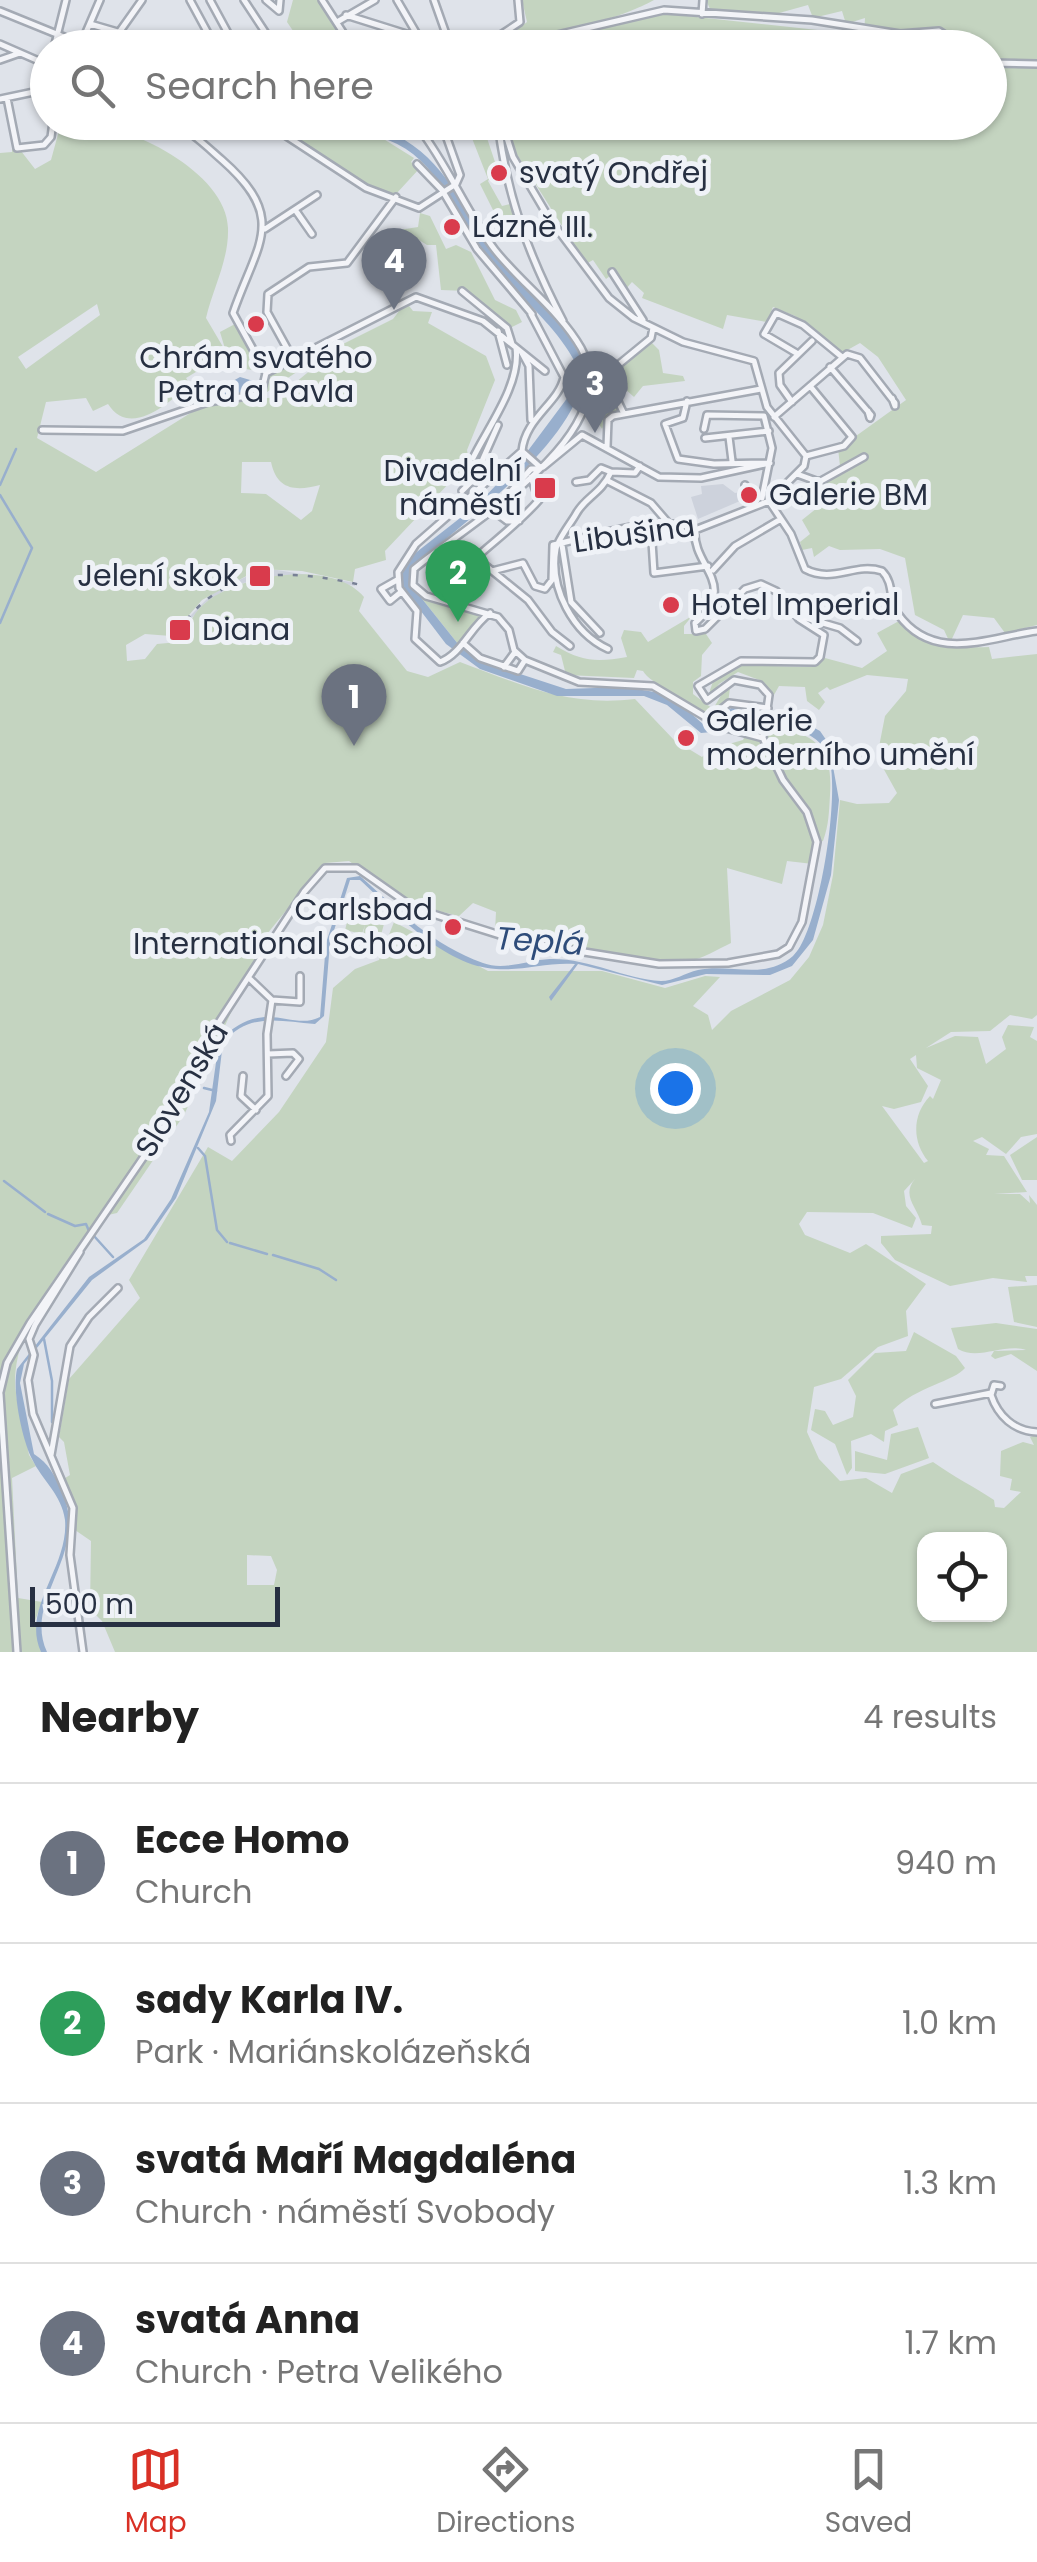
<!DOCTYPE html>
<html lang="en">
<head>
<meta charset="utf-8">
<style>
	:root { --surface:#fff; --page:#f6f6f6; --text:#222; --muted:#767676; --line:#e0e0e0; --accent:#d93025 }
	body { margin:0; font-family:Poppins,sans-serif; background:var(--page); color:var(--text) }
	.controls { position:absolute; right:30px; bottom:30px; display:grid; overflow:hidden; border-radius:20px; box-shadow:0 2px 8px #0004 }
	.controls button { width:90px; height:90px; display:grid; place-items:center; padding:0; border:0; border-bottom:2px solid var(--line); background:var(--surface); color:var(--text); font:50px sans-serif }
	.scale { position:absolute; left:30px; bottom:25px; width:250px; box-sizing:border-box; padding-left:10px; border:5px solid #273042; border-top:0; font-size:28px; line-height:35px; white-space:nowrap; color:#273042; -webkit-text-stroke:8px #eff2f7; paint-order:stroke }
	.you { position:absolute; left:675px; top:1088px; width:35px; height:35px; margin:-25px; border:8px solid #fff; border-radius:50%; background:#1a73e8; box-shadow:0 0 0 15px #1a73e833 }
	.badge { display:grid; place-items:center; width:65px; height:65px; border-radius:50%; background:var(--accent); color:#fff; font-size:32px; font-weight:700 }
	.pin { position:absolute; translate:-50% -82px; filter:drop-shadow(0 2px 5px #0008) }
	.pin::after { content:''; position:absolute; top:52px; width:35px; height:30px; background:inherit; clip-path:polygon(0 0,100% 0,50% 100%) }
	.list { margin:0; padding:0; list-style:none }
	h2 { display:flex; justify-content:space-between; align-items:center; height:130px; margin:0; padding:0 40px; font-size:42px }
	h2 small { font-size:32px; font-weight:400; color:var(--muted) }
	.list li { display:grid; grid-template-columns:65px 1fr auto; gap:30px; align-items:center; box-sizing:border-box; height:160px; padding:0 40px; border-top:2px solid var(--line) }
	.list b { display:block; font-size:38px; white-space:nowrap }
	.list p { margin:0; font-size:32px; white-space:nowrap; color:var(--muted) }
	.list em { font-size:32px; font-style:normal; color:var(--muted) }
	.icon { flex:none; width:55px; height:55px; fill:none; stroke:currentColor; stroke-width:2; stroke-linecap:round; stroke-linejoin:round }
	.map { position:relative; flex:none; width:1037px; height:1652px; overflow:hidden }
	.search { position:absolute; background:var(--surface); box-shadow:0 2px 8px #0004; left:30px; right:30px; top:30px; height:110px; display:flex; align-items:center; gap:25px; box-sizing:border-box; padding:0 35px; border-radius:55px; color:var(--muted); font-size:38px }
	.sheet { height:770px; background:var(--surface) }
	nav { display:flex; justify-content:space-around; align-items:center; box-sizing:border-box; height:140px; border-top:2px solid var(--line); background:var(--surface); font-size:28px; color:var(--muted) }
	nav a { display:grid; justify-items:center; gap:5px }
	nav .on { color:var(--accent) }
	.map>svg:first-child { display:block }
	.built { fill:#cdd2dc }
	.green { fill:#c4d4c0; fill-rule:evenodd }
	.water { fill:#98afcd }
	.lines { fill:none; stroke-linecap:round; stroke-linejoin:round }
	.stream { stroke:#98afcd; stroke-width:2.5 }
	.minor-casing { stroke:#a4aab4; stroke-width:10 }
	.minor { stroke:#f3f4f8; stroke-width:5 }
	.rail { stroke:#788195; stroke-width:2.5; stroke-dasharray:5 10; stroke-linecap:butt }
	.poi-dot { fill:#d93b4c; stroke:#eff2f7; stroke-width:4 }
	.labels { text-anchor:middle; stroke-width:10; stroke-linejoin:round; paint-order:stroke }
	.poi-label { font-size:30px; fill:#273042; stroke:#eff2f7; text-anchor:start }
	.street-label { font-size:30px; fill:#273042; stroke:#eff2f7 }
	.water-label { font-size:32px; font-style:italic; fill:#2e4c7a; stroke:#eff2f7 }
</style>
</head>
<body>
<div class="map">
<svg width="1037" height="1652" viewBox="0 0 1037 1652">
	<rect width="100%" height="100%" fill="#dfe3ea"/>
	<path class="built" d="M723 484 735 493 745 491 747 498 698 519 691 497 702 494 701 486Z
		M265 568 357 583 355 586 302 575 267 577 232 586 205 603 183 628 180 626 215 591Z"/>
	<path class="green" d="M293 0H319C336 28 365 50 399 44L395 37 405 39 404 44 427 47H304L287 22Z
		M522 0H654C631 14 532 47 514 32L527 22Z
		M706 0H1037V625L1005 633 994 618 963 615 950 643 944 630 915 615 905 558 880 549 840 550 829 546 814 557 812 548 802 550 800 542 810 534 802 520 817 508 801 488 807 482 822 485 840 466 838 448 851 444 856 436 906 400 878 357 860 343 842 353 795 316 773 307 767 322 727 315 723 329 642 298 644 293 632 282 625 290 614 273 606 279 593 260 586 264 516 153 508 123 990 122V48H551L550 41 659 13 864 35 865 18 846 24 842 11 813 18 808 5 761 18 710 9Z
		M79 123C127 123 227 172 228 228 229 260 213 288 206 318L226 352 220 332 235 324 263 372 228 366V362L224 367 219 358 186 378 190 384C168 404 130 438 108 404L93 411 86 398 46 402 37 438 96 472 205 404 278 397 341 345 393 319 406 302 413 311 432 312 428 323 486 356 495 380 467 450 469 462 385 551 386 560 355 569 353 582 302 571 259 569 202 600 171 636 145 634 126 645 127 661 145 659 157 644 179 642C188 630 190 616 204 604 237 575 332 558 364 597L359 611 407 671 428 677 460 662C522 685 567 707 635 699L674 740 702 757 711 749 743 740 752 720C803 734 834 733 830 795 829 811 829 825 823 841L815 844 813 864 787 861 782 884 727 868 731 943C718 949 703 959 688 961 632 971 551 946 495 931L496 912 473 903 459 916 410 904 349 861 325 863 267 934 184 1115 117 1213 99 1217C65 1266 18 1316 15 1379 15 1403 25 1431 29 1455L36 1466 12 1478 18 1598 42 1602 35 1621 41 1652H0V153L12 152V148L21 151 35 169 51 160 60 127ZM97 304 100 315 26 369 18 357ZM242 462H271C277 491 297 491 320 485L312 511 301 520 266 494 241 493Z
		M466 123H482L497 168 488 181 502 206 510 204 516 226 503 230 480 184 488 179Z
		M382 138 414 158 411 162 419 169 396 194 367 186 294 143 296 139Z
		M420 213 430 216 446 249 456 245 471 252 495 300 516 310 522 322 510 328 467 291 441 290 436 245H427L411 235 394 238 399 230 418 227Z
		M650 341 659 350 663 373 683 376 685 381 643 386 634 397 625 389 618 367Z
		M325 343 319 357 267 392 269 373Z
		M603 375 621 411 609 415 602 429 587 403 590 376Z
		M419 595 482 613V616L458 644Z
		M692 616 684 626V634H706L712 643 702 655 701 676 693 682V694L713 709 726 687 730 688 728 703 711 717C695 705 649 683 643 671L637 670 634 678 566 675 561 655 553 652 556 646C582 662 598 662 627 657L621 638 624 630 641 632 648 642Z
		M899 621C927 643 954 649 989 647L992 659 1037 654V1015L1032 1019 1010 1015 990 1031 951 1032 926 1048 955 1036 978 1037 986 1064 1006 1049 1002 1037 1008 1025 1034 1027 1030 1037 1037 1041V1134L1021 1137 1006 1154 982 1137 973 1141 989 1149 986 1155 1004 1156 1027 1192 994 1194H1020L1030 1203 1029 1195 1037 1205V1276H1025L1027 1282 993 1278 950 1286 895 1260 881 1243V1236L931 1234 932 1226 922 1225C917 1206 901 1196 915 1179L904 1191 906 1206 916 1218 912 1228 873 1213 807 1212 799 1224 805 1235 850 1253 866 1244 926 1284 906 1311 908 1336 878 1347 841 1379 814 1387 807 1432 819 1459 840 1481 866 1478 892 1493 901 1474 933 1462C954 1477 973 1486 994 1500L995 1507 1004 1508 1021 1492 1010 1490 1012 1479 1000 1476 1001 1451 1023 1442 1034 1445 1030 1437 1037 1435V1652H115L102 1621 90 1609 91 1541 75 1530V1502L62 1480 70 1475 64 1442 59 1437 69 1379 140 1298 129 1280 208 1147 232 1161 279 1112 326 1042 333 988 355 969 379 960 394 922 488 971H602L665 988 705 976 720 977 693 1006 708 1015 712 1030 731 1011 790 980 809 957 823 925 833 875 840 800 857 804 889 803 897 793 877 757 885 716 906 691 908 679 867 675 830 690 827 687 818 693 825 702 819 710 807 701 805 687 779 686 774 695 762 681 738 672 719 684 711 695 710 690 715 676 738 665 813 667 825 658 862 668 887 651 877 633ZM916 1055 917 1068 941 1080 933 1099 930 1096C912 1115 912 1141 928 1161L924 1163 882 1106 894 1109 921 1102 928 1086 910 1059ZM924 1540H1000V1614H924ZM247 1555 271 1556 277 1570 274 1585H247Z
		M350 911 385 920 380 939 363 934 365 925 362 934 345 930Z
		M1037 1137V1180H1022L1010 1155Z
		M1037 1285V1327L1014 1322 1008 1287Z
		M996 1323 1037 1329V1371L1011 1354 995 1359 991 1356 994 1351 1026 1350C1004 1343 978 1361 958 1349L951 1328Z
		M914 1332 956 1356 965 1368C955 1381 916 1387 893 1410L898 1425 885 1431 884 1442 871 1434 851 1441 852 1468 847 1475 835 1444 811 1430 815 1409 825 1411 833 1425 853 1417 856 1396 848 1380 875 1353 906 1351Z
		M918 1427 929 1458 885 1474 855 1471V1451L887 1460 891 1434Z"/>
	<path class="water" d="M270 123C283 123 288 129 298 130 330 134 366 119 396 135 445 160 463 208 492 250 513 282 589 338 583 377 573 445 462 523 413 567L409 580 415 590 458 644 484 662 566 689 623 687 655 692 685 708 704 725 736 705H746L798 719 820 731 829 744 839 800 831 875 813 940 792 966 770 975 706 974 662 985 578 964 551 1001 549 997 575 964C548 962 522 971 496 969 444 966 395 912 360 880H350L330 943 324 1016 315 1024C279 1021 251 1012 223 1042L216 1101 176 1198 147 1240 92 1280 24 1364 20 1383 34 1454C49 1464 54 1474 61 1490 92 1553 22 1598 47 1652H41C21 1608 69 1567 65 1520 62 1495 42 1480 32 1459 22 1439 12 1391 17 1369L89 1277 144 1239 171 1199 209 1112 219 1041C264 995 291 1032 320 1017L326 943 347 878 360 876C399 911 433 945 483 963 504 971 528 960 550 959 589 958 624 979 661 981 674 981 685 973 698 970 730 963 764 981 793 956 819 934 843 783 827 752 815 729 770 719 747 714L734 716 712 732 701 733 667 705 644 696H557L480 669 446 644 401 585V572L409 558 478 504 524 456 571 393 575 362C555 324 517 295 490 263 457 223 442 160 388 140 346 124 310 155 270 123Z
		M240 377 257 382V391L204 397Z"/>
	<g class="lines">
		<path class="stream" d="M0 485 16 449
			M0 495 32 548 0 623
			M204 1088 216 1091
			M198 1148 205 1156 217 1230 227 1242
			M4 1181 45 1212
			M48 1214 75 1226 86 1224 89 1231
			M94 1236 113 1257
			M230 1243 267 1254
			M273 1255 319 1269 336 1280
			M44 1339 52 1381V1422"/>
		<g class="minor-casing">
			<path id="minor" d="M190 0 216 48
				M210 0 236 48
				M244 0 269 38 283 48
				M266 0 279 11 280 0
				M322 0 353 48
				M397 0 418 36
				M434 0 451 48
				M0 11 91 48
				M702 14 703 0
				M346 15 451 48
				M337 22 375 0
				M90 24 121 33
				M490 42 520 22 518 0
				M0 44 48 65
				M81 44 100 0
				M54 48 66 0
				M108 48 142 0
				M453 48 531 41 664 10 812 20 900 34 939 31 965 48
				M0 60 20 53
				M990 63 1037 64
				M7 98 17 148 44 145 51 137 53 122
				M0 99 48 89
				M171 122C191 131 206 146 222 160 289 219 257 243 233 313L266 373
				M265 122 366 188 419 208 456 184
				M402 122 418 127 430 123 444 130 460 175 456 184
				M498 122C506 195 529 256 563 321
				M502 122 513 157 549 218 609 298 634 318 683 342 754 361 767 407 806 456 804 466 769 501
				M53 125 67 122
				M418 127C448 165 466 212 495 250 521 283 560 311 581 348 629 434 464 526 414 569L413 585 426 596 498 617 509 630 514 650 525 660 579 682 653 686 722 727 763 738
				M417 164 442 190 477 249 532 314
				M296 211 312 234
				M265 229 317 195
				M612 272 643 320
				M462 291 507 328 512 344
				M498 331 507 365
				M522 353 529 366 531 420
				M798 354 764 334 776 313 803 325 842 357
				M293 359 267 312 268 294 309 267 347 263 396 197
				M830 367 871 415 870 418 868 411
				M266 373 416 297 483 321 545 371
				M605 374 624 414
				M616 383 623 388 618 365 651 338 653 328
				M687 401 683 418 665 424 678 459 714 464 770 463
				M792 402 780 385 779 373 812 341
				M774 417 847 354 860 358 895 403V406L892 398
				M704 429 707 415 764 416
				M42 430 123 431 208 402 261 394 266 373
				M729 437 732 461
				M705 438 769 431
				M607 447 608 420 613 416 761 389
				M522 451C525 418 559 403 564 377L531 314
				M522 451 540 467
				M806 456 844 446 852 437 810 386
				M473 458C488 427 521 384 516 348
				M543 467 582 435 659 477 701 478 770 463
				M797 474 819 482 864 457
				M608 481 651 503 670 525
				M576 482 589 480 601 468 611 472
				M745 485 752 507
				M462 491 474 479 498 425
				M762 498 772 448 764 416
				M769 501 791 534 805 569C833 584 855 562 882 571 895 584 888 601 898 614 934 664 989 637 1037 631
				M493 511 531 469H538
				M495 512 507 521H519
				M651 526 654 573 708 566
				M695 530 769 501
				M562 545 571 602 600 633
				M475 557 528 600 552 632 570 646
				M713 570 735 546 781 519
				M492 571 523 563 535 586 545 589 552 580 553 545C582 539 669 511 695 530
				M460 572 469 581
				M397 580 381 589 390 601 401 592
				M453 580C480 550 512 531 539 500L531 477
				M490 613C470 627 462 654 440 662L415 639 417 611 399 588 398 572 416 544 522 451
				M796 615 840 628 857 641
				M463 643 480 658 518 671 525 660
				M608 649C573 633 549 588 556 549 558 539 571 523 576 514 585 497 601 494 611 472L635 473 640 466
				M504 667 515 652
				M708 720 729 703 768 708
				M272 1000 300 1002V976
				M268 1054 293 1053 299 1059 286 1076
				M243 1076 241 1096 256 1110
				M231 1141 230 1135 268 1096 267 1034 272 1000 250 979
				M80 1252 35 1325 29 1339 34 1355 28 1380 33 1414 73 1508 70 1555 83 1652
				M1001 1386 994 1385 991 1395C998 1416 1014 1431 1037 1432
				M0 1392 7 1363 30 1323 171 1117 210 1036 304 892 325 868H357L414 908 522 942 659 964 728 963 778 954 789 947 802 922 817 842 807 812 783 780 763 738 769 695 760 685 734 680 707 700 698 686 741 661 815 662 820 657 824 635 799 619 776 591 761 584 745 589 705 629 696 631 695 623C740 584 692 567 695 530
				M0 1394 17 1652
				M935 1404 991 1393
				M51 1455 70 1346 89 1317 118 1288"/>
		</g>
		<use href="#minor" class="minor"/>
		<path class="rail" d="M178 632C221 564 291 569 361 585"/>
	</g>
	<g class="poi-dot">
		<circle cx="499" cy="173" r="10"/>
		<circle cx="452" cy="227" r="10"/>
		<circle cx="256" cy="324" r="10"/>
		<rect x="533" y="476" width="24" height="24" rx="5"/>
		<circle cx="749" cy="495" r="10"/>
		<rect x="248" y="564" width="24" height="24" rx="5"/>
		<circle cx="671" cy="605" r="10"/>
		<rect x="168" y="618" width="24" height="24" rx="5"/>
		<circle cx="686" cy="738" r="10"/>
		<circle cx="453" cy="927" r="10"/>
	</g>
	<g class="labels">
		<g class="poi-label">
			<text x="519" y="183">svatý Ondřej</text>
			<text x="472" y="237">Lázně III.</text>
			<text x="256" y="368" text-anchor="middle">Chrám svatého<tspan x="256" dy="34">Petra a Pavla</tspan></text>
			<text x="522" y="481" text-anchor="end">Divadelní<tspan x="522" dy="34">náměstí</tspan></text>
			<text x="769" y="505">Galerie BM</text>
			<text x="238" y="586" text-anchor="end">Jelení skok</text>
			<text x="691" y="615">Hotel Imperial</text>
			<text x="202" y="640">Diana</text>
			<text x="706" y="731">Galerie<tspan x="706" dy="34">moderního umění</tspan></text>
			<text x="433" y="920" text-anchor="end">Carlsbad<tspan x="433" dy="34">International School</tspan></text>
		</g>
		<g class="street-label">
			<text transform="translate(634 534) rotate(-8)" y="10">Libušina</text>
			<text transform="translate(182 1090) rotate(-59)" y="10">Slovenská</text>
		</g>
		<g class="water-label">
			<text transform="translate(540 941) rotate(4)" y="11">Teplá</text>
		</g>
	</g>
</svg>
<div class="controls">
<button><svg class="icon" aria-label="locate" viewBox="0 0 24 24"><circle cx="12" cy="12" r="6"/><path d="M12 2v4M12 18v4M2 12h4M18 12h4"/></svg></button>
</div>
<div class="scale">500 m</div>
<div class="you"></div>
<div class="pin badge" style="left:354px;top:746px;background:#6b7280">1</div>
<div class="pin badge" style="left:458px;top:622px;background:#2e9e5b">2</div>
<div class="pin badge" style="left:595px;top:433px;background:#6b7280">3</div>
<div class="pin badge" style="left:394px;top:310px;background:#6b7280">4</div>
<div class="search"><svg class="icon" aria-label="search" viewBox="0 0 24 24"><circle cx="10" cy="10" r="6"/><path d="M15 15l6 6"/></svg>Search here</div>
</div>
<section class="sheet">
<h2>Nearby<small>4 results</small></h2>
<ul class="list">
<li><span class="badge" style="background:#6b7280">1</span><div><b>Ecce Homo</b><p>Church</p></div><em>940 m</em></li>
<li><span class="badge" style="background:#2e9e5b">2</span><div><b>sady Karla IV.</b><p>Park · Mariánskolázeňská</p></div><em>1.0 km</em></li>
<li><span class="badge" style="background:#6b7280">3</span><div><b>svatá Maří Magdaléna</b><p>Church · náměstí Svobody</p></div><em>1.3 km</em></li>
<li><span class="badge" style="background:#6b7280">4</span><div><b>svatá Anna</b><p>Church · Petra Velikého</p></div><em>1.7 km</em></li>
</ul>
</section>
<nav>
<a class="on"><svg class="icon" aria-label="map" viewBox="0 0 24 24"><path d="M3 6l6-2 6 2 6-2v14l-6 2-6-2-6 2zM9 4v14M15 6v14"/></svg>Map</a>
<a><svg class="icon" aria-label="directions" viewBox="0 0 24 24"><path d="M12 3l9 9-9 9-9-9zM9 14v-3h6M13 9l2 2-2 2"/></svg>Directions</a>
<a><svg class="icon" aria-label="saved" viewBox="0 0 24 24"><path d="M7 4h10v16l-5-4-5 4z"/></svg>Saved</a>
</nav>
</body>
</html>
